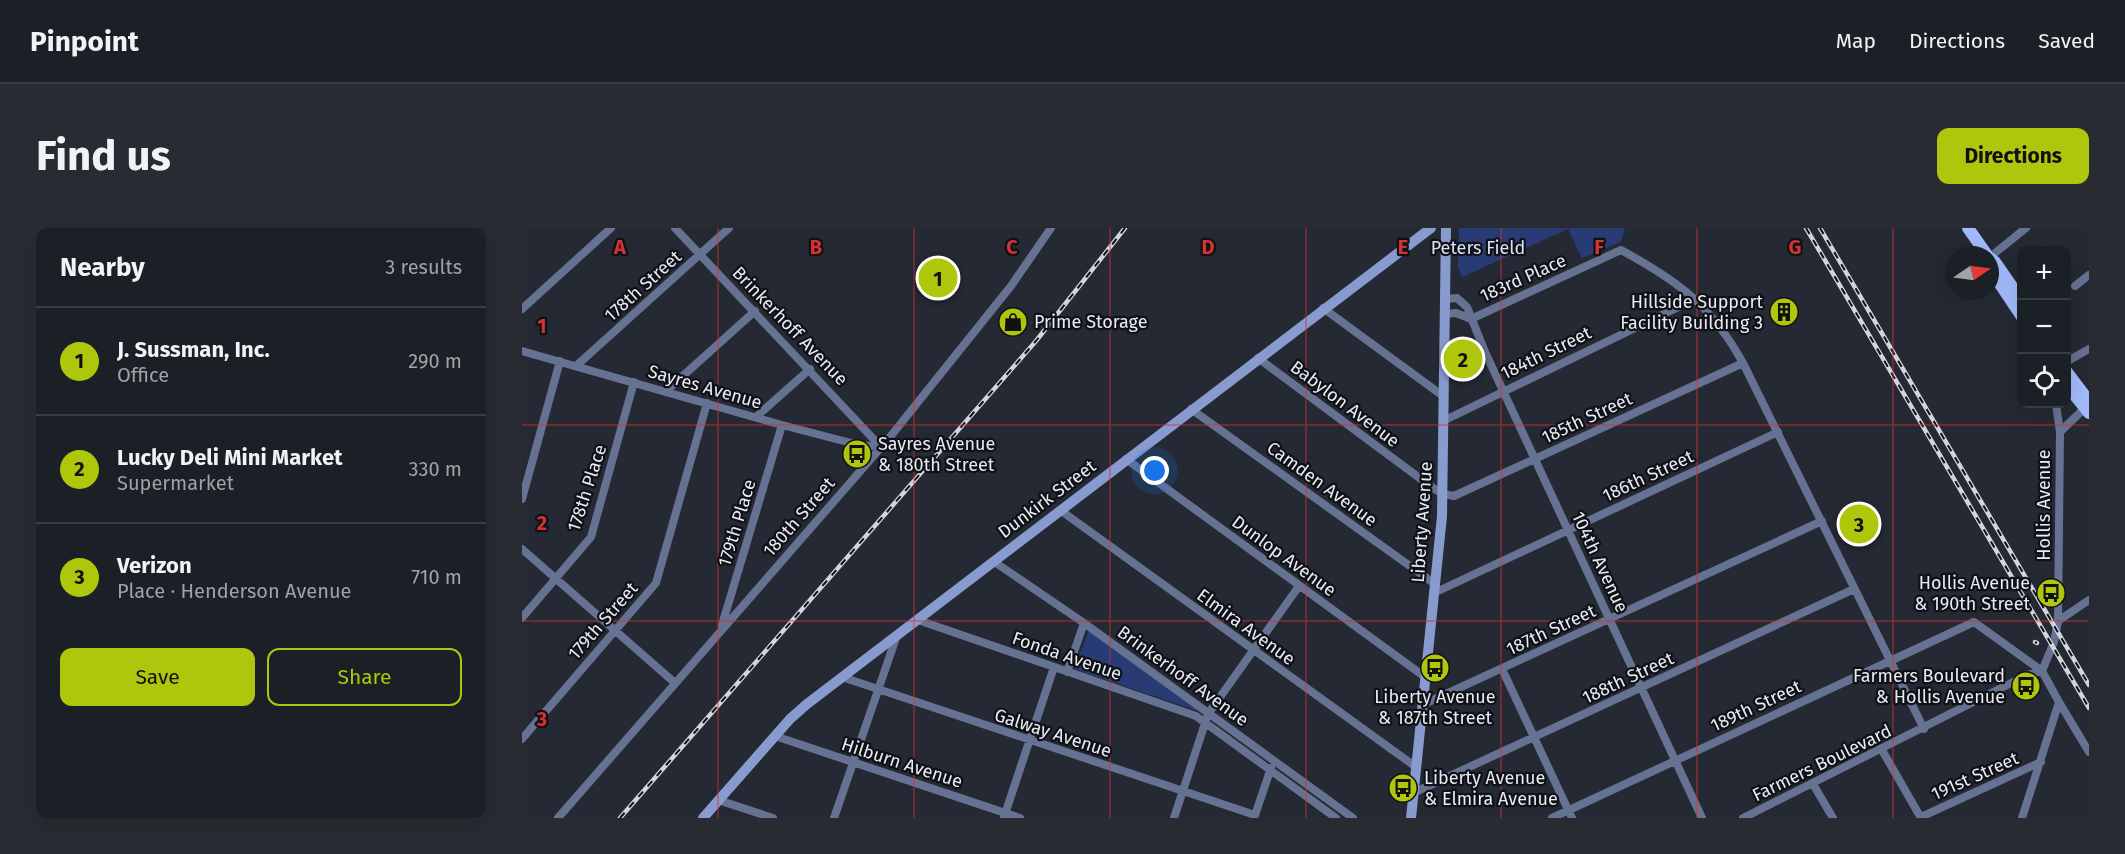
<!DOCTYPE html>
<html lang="en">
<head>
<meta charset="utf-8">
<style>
	:root { --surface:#1b1f26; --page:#282c32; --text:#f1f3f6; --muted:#a0a2a7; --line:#393d43; --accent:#aec60c }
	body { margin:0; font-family:"Fira Sans",sans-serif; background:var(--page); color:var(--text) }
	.controls { position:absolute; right:18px; top:18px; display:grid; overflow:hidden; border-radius:12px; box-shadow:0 6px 24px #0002 }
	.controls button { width:54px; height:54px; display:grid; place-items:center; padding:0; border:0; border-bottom:2px solid var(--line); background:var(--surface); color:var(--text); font:30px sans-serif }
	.compass { position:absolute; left:1423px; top:18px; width:54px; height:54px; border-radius:50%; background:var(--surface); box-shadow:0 6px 24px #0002; rotate:77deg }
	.you { position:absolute; left:633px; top:243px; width:21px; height:21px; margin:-15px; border:4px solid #fff; border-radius:50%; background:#1a73e8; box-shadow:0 0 0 9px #1a73e833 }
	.badge { display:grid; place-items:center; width:39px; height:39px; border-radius:50%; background:var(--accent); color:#111; font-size:20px; font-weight:700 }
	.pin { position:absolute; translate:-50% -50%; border:3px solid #fff; box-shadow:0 2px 6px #0006 }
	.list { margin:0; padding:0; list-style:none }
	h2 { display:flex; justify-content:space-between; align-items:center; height:78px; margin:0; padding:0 24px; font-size:26px }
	h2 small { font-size:20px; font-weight:400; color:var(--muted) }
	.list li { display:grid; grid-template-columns:39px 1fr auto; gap:18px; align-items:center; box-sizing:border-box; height:108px; padding:0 24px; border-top:2px solid var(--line) }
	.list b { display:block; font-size:22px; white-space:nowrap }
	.list p { margin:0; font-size:20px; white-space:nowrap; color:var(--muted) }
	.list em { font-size:20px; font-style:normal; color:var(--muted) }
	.actions { display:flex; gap:12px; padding:18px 24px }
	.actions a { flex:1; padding:14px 0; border:2px solid var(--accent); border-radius:12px; text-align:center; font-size:21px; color:var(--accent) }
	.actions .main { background:var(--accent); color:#111 }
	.icon { flex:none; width:33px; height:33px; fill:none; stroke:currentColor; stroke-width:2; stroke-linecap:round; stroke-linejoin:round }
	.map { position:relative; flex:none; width:1567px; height:590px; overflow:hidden; border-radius:12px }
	header { display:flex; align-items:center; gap:36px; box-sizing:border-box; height:84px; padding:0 30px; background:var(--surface); border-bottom:2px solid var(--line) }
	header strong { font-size:28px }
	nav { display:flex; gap:33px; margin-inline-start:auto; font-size:21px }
	.intro { display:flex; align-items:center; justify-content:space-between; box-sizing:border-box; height:144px; padding:0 36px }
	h1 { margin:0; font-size:42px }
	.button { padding:15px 27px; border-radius:12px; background:var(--accent); color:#111; font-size:21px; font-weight:700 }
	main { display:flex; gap:36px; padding:0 36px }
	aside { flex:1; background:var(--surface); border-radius:12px; box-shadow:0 6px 24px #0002 }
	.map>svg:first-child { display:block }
	.green { fill:#293b75 }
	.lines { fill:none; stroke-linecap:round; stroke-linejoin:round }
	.street { stroke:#667292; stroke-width:8 }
	.secondary { stroke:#889bce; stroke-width:10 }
	.primary { stroke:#a2bbfc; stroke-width:12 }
	.rail-casing { stroke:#d2d5dd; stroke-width:4.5 }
	.rail { stroke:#0f1116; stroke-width:2; stroke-dasharray:7; stroke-linecap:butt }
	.grid { fill:none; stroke:#d73232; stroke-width:1.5; stroke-opacity:0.55 }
	.labels { text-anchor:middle; stroke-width:4.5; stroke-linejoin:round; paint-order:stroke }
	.park-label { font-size:18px; fill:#d9e1f6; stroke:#0f1116 }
	.street-label { font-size:18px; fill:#e8ebf3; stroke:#0f1116 }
	.poi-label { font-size:18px; fill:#e8ebf3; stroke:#0f1116; text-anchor:end }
	.grid-label { font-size:20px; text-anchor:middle; font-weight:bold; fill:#d73232; stroke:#0f1116; stroke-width:4.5; stroke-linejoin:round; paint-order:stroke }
</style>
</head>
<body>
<header>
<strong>Pinpoint</strong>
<nav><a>Map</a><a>Directions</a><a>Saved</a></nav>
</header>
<div class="intro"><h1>Find us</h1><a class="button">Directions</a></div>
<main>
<aside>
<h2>Nearby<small>3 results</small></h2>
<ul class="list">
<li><span class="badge">1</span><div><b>J. Sussman, Inc.</b><p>Office</p></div><em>290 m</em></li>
<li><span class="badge">2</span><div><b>Lucky Deli Mini Market</b><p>Supermarket</p></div><em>330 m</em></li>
<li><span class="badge">3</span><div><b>Verizon</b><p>Place · Henderson Avenue</p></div><em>710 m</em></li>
</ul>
<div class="actions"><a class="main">Save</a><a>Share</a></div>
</aside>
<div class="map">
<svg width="1567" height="590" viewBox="0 0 1567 590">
	<rect width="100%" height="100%" fill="#242933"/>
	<path class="green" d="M937 0H1103L1099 14 1060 30 1046 1 940 49 936 39Z
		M567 402 679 484 552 441Z"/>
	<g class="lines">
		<path class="street" d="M153 0 359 219
			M1468 29 1504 0
			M1553 58 1567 47
			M924 71 935 70 945 79 963 124 1180 590
			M801 80 921 168
			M0 81 89 0
			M924 86 934 85 949 91
			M949 91 1099 22C1156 53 1189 77 1221 135L1402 501
			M0 123 260 197 337 217 359 219
			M736 130 911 260 921 266 932 268 1221 135
			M1544 134 1567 121
			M54 138 207 0
			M143 164 233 83
			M669 181 913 356
			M234 189 288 141
			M921 193 1173 71
			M1538 204 1566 177
			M604 231 903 449
			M0 271 38 133
			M538 282 894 539
			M0 321 153 455
			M471 333 562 395 831 590
			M912 365 1256 204
			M0 390 69 309 112 154
			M396 392 674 488 814 590
			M1536 393 1567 372
			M200 397 260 197
			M980 441 1050 590
			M1520 443 1532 414 1536 393 1538 204 1534 176
			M545 444 562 395
			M320 449 733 587
			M1537 474 1567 524
			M900 477 1300 293
			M253 508 498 590
			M0 511 134 355 185 175
			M1360 522 1399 590
			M1291 556 1311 590
			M891 565 1332 361
			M196 572 251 590
			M0 589 1 590
			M482 589 532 439
			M1399 589 1519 534
			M36 590 368 209 489 58 529 0
			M312 590 374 410
			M652 590 686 486 777 358
			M732 590 749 540
			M1030 590 1452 394 1520 443 1537 474 1500 590
			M1221 590 1505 447 1520 443"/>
		<path class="secondary" d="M181 590 268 491 285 476 909 0
			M889 590 920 288 924 0"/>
		<path class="primary" d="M1446 0 1465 27
			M1468 30 1473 34 1500 73
			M1468 41 1500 89
			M1544 143 1567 173
			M1547 160 1567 185"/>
		<g class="rail-casing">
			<path id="rail" d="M1284 0 1567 480
				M1298 0 1567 457
				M1513 414 1515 415
				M98 590 514 113 603 0"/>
		</g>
		<use href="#rail" class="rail"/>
	</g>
	<path class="grid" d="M196 0V590M392 0V590M588 0V590M784 0V590M979 0V590M1175 0V590M1371 0V590M0 197H1567M0 393H1567"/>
	<defs>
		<g id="building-disc" transform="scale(1.5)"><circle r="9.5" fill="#aec60c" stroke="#0f1116"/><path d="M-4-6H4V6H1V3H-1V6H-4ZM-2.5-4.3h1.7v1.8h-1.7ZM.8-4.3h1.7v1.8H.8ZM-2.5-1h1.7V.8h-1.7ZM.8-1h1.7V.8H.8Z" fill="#111"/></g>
		<g id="shop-disc" transform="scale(1.5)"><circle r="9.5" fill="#aec60c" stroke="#0f1116"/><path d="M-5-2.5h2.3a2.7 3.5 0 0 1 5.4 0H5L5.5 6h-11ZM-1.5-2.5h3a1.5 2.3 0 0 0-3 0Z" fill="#111"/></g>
		<g id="bus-disc" transform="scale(1.5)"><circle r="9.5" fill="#aec60c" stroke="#0f1116"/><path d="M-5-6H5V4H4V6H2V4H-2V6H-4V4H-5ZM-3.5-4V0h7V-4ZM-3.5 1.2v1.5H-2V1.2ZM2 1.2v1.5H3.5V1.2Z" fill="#111"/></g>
	</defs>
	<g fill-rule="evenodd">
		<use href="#building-disc" x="1262" y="84"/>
		<use href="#shop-disc" x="491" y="94"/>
		<use href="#bus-disc" x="335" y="226"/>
		<use href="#bus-disc" x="1529" y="365"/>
		<use href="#bus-disc" x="913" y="440"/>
		<use href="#bus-disc" x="1504" y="458"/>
		<use href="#bus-disc" x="881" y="560"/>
	</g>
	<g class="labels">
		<g class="park-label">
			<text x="956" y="26">Peters Field</text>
		</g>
		<g class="street-label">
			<text transform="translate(1001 50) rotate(-24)" y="6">183rd Place</text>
			<text transform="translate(121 58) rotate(-42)" y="6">178th Street</text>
			<text transform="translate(268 98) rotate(46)" y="6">Brinkerhoff Avenue</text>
			<text transform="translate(1024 125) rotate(-26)" y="6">184th Street</text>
			<text transform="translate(183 159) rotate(16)" y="6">Sayres Avenue</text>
			<text transform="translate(823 176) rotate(37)" y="6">Babylon Avenue</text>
			<text transform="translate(1065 190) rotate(-25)" y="6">185th Street</text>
			<text transform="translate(1126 248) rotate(-25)" y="6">186th Street</text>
			<text transform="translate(800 256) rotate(36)" y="6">Camden Avenue</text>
			<text transform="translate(65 260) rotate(-72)" y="6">178th Place</text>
			<text transform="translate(525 271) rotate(-37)" y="6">Dunkirk Street</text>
			<text transform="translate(1522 277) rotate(-90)" y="6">Hollis Avenue</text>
			<text transform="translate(277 289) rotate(-49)" y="6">180th Street</text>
			<text transform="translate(900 294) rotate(-86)" y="6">Liberty Avenue</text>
			<text transform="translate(215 295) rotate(-73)" y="6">179th Place</text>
			<text transform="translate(762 328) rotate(36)" y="6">Dunlop Avenue</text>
			<text transform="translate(1078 334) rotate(65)" y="6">104th Avenue</text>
			<text transform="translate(81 393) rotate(-49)" y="6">179th Street</text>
			<text transform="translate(724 399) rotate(36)" y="6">Elmira Avenue</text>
			<text transform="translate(1029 402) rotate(-25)" y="6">187th Street</text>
			<text transform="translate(545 428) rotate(19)" y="6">Fonda Avenue</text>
			<text transform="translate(661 448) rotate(36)" y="6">Brinkerhoff Avenue</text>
			<text transform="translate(1106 450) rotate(-25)" y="6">188th Street</text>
			<text transform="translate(1234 478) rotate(-25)" y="6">189th Street</text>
			<text transform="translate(531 505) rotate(18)" y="6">Galway Avenue</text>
			<text transform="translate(380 535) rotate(18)" y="6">Hilburn Avenue</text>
			<text transform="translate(1300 535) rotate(-26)" y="6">Farmers Boulevard</text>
			<text transform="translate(1453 548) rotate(-24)" y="6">191st Street</text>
		</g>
		<g class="poi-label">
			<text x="1241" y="80">Hillside Support<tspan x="1241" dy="21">Facility Building 3</tspan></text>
			<text x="512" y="100" text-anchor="start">Prime Storage</text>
			<text x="356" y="222" text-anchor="start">Sayres Avenue<tspan x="356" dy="21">&amp; 180th Street</tspan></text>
			<text x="1508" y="361">Hollis Avenue<tspan x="1508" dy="21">&amp; 190th Street</tspan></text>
			<text x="1483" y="454">Farmers Boulevard<tspan x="1483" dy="21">&amp; Hollis Avenue</tspan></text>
			<text x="913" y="475" text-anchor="middle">Liberty Avenue<tspan x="913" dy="21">&amp; 187th Street</tspan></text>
			<text x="902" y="556" text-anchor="start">Liberty Avenue<tspan x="902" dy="21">&amp; Elmira Avenue</tspan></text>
		</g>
	</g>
	<g class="grid-label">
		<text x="98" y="26">A</text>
		<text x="294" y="26">B</text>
		<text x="490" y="26">C</text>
		<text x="686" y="26">D</text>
		<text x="881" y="26">E</text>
		<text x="1077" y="26">F</text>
		<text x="1273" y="26">G</text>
		<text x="20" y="105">1</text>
		<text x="20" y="302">2</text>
		<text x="20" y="498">3</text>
	</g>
</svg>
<div class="controls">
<button>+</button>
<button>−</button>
<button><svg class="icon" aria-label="locate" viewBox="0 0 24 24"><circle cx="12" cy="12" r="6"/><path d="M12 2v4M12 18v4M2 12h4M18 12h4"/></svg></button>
</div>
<svg class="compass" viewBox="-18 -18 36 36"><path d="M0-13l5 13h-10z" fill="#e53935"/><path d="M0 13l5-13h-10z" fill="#a0a2a7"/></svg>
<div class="you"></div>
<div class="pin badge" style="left:416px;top:50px">1</div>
<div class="pin badge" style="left:941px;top:131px">2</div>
<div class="pin badge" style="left:1337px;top:296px">3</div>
</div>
</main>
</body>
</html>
